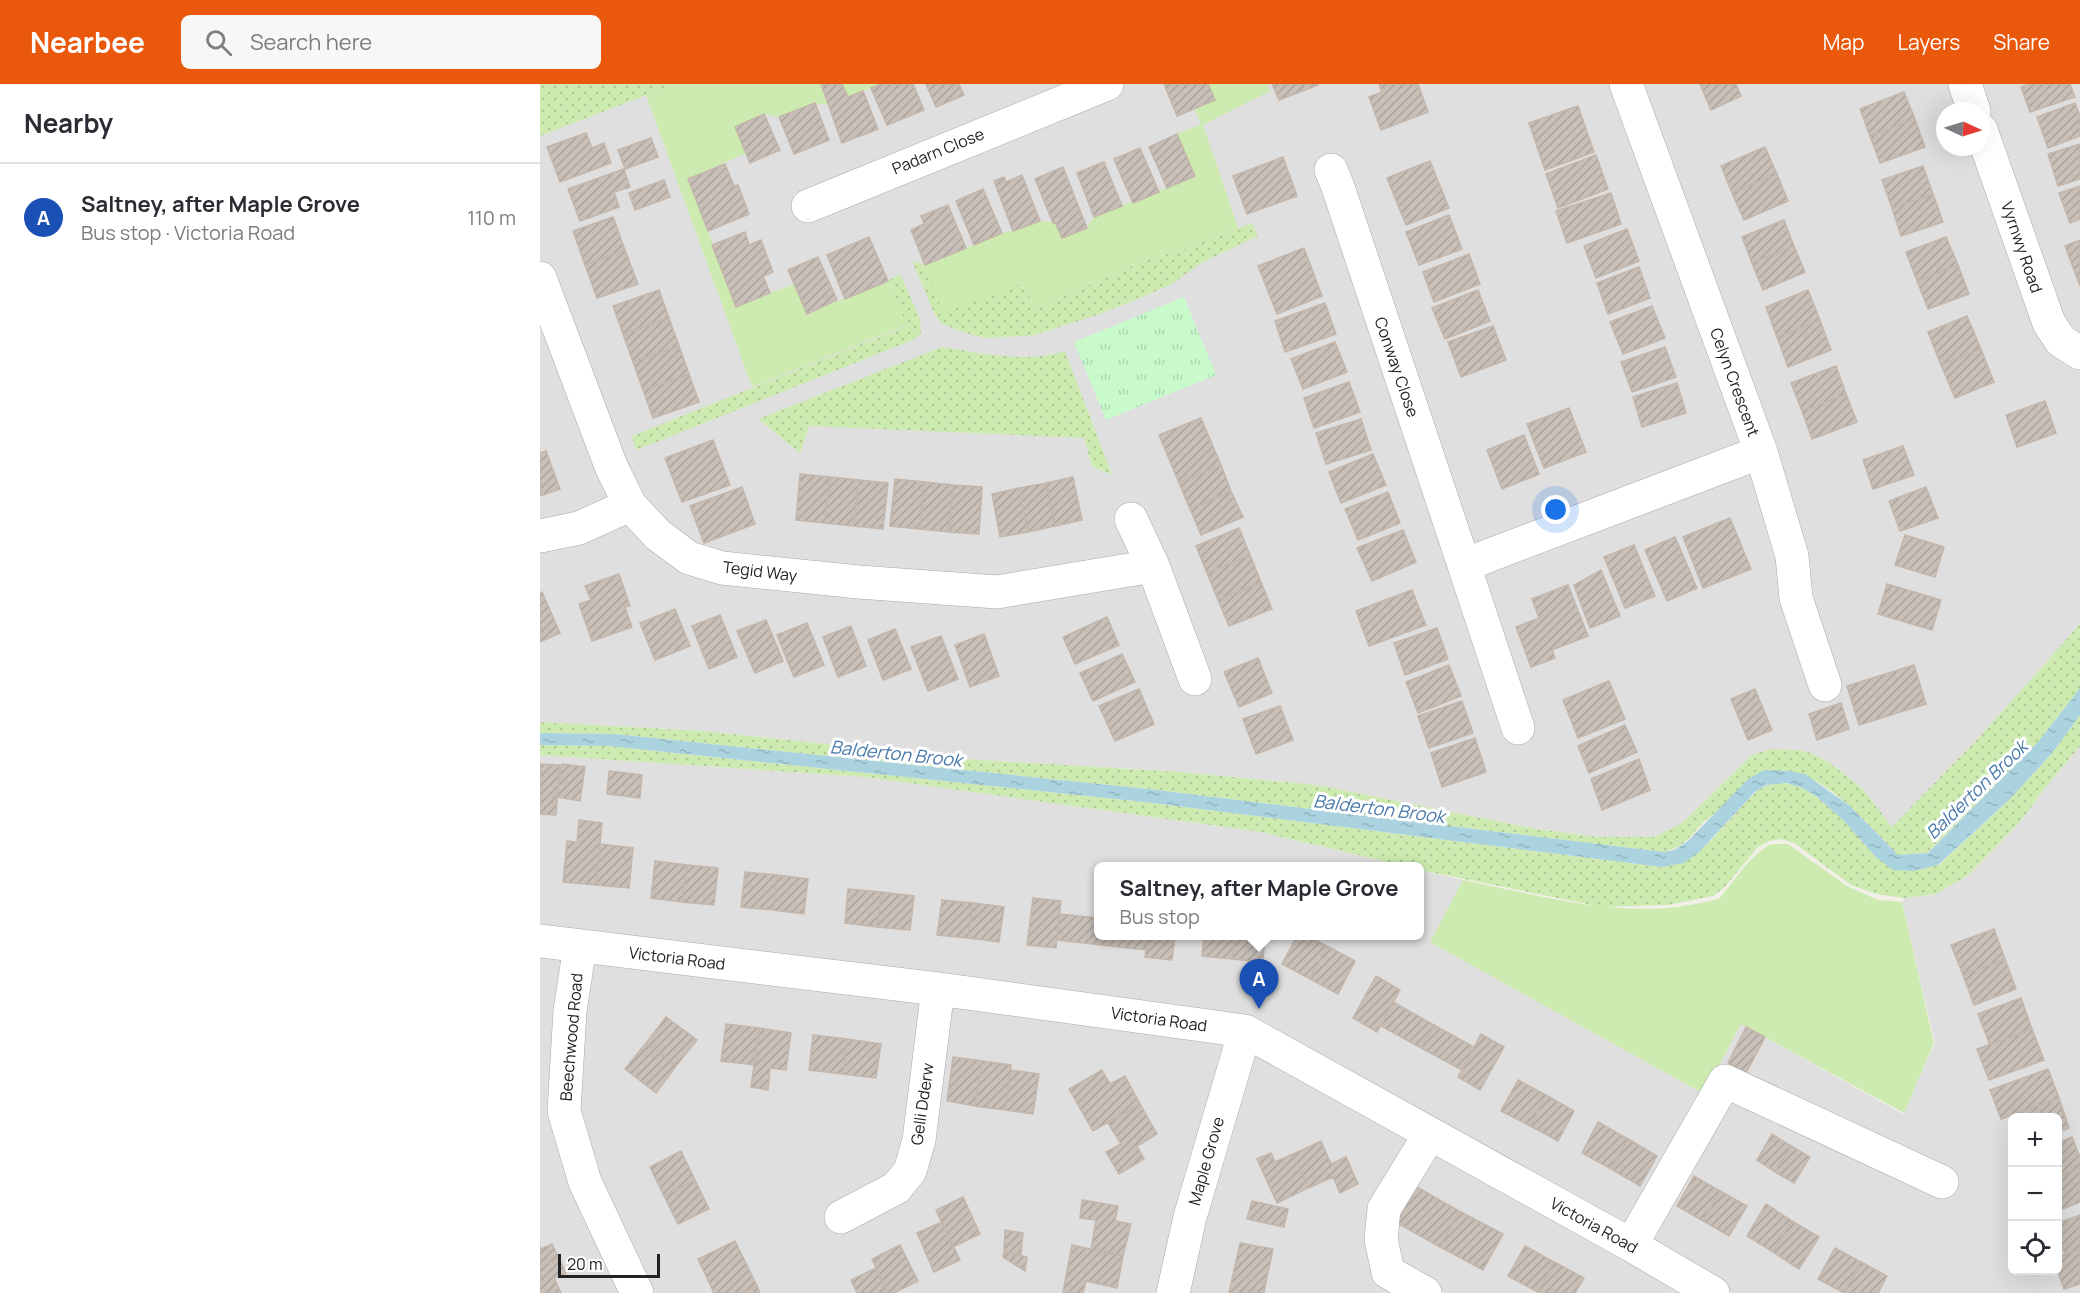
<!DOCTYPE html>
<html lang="en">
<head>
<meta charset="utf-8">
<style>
	:root { --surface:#fff; --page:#f7f7f7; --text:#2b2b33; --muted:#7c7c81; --line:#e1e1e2; --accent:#ea580c }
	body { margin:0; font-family:Manrope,sans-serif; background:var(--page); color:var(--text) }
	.controls { position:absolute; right:18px; bottom:18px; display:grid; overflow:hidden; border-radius:9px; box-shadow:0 6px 24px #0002 }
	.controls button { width:54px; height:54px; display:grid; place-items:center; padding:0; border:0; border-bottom:2px solid var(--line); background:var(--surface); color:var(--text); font:30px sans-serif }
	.compass { position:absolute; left:1396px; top:18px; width:54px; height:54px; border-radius:50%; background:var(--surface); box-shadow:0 6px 24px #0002; rotate:94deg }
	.scale { position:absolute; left:18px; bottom:15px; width:102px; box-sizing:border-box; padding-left:6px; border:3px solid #222; border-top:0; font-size:16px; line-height:21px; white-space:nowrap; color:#222; -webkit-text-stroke:4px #fff; paint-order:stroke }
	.you { position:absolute; left:1016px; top:426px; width:21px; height:21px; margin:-15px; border:4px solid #fff; border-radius:50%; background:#1a73e8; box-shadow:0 0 0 9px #1a73e833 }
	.badge { display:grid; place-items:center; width:39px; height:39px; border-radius:50%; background:var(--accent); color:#fff; font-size:20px; font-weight:700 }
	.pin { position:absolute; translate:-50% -50px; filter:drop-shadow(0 2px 3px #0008) }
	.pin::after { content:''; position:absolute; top:32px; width:21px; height:18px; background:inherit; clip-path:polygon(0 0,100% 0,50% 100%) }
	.popup { position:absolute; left:554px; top:778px; width:330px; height:78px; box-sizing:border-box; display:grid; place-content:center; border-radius:9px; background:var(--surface); filter:drop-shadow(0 2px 4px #0005); font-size:20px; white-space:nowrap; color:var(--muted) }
	.popup b { font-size:22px; color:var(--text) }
	.popup::after { content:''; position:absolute; left:50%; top:100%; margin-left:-12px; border:12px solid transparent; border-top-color:var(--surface) }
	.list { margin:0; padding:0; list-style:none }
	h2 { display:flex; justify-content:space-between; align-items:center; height:78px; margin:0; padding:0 24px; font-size:26px }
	h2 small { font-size:20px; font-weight:400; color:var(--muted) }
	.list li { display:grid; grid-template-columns:39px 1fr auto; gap:18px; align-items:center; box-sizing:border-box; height:108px; padding:0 24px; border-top:2px solid var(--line) }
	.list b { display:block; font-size:22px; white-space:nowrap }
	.list p { margin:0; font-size:20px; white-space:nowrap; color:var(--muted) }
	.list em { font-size:20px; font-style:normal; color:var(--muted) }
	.icon { flex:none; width:33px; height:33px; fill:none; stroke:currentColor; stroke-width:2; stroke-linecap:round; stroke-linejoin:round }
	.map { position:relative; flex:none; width:1540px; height:1209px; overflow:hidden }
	header { display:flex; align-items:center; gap:36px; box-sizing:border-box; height:84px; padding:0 30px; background:var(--accent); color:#fff }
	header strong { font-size:28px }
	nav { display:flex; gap:33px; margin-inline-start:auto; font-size:21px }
	.search { width:420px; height:54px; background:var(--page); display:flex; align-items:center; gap:15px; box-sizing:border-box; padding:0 21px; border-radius:9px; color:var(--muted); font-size:22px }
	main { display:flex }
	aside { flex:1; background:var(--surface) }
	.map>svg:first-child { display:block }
	.residential { fill:#e0dfdf; fill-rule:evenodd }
	.grass { fill:url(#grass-dots) }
	.park { fill:url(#park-tufts) }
	.garden { fill:#cdebb0 }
	.water { fill:url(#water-ripples) }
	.building { fill:url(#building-hatch); stroke:#c4b6ab; stroke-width:1.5 }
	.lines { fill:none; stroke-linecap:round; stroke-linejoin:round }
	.minor-casing { stroke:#a9a9a9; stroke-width:34 }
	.minor { stroke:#fff; stroke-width:33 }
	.labels { text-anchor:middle; stroke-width:6; stroke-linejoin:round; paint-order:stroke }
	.street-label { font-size:16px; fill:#222; stroke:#fff }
	.water-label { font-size:18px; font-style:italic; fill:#4a7aab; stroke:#fff }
</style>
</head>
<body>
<header>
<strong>Nearbee</strong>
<div class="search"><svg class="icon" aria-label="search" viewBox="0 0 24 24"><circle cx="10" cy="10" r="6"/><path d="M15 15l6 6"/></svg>Search here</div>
<nav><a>Map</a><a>Layers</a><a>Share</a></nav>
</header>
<main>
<aside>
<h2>Nearby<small></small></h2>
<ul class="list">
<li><span class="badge" style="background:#1a4fb4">A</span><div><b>Saltney, after Maple Grove</b><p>Bus stop · Victoria Road</p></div><em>110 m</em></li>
</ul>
</aside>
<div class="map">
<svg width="1540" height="1209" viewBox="0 0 1540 1209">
	<defs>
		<pattern id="grass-dots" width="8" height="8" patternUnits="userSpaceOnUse" patternTransform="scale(1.5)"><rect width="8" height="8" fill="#cdebb0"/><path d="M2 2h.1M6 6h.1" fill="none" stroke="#b0c997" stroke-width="1.8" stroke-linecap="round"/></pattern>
		<pattern id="park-tufts" width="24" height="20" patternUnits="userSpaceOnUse" patternTransform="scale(1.5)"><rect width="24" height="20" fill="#c8facc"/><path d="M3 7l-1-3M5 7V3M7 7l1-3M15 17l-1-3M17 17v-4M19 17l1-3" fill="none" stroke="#acd6af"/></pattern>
		<pattern id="water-ripples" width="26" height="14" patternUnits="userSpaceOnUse" patternTransform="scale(1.5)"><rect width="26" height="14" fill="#aad3df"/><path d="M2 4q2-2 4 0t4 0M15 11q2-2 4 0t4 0" fill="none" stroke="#92b5bf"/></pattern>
		<pattern id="building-hatch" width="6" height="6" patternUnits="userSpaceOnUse" patternTransform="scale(1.5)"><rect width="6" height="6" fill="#c7bfb8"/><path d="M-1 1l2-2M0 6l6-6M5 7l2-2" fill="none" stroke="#aba49e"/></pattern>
	</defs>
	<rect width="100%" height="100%" fill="#f2efe9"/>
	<path class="residential" d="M0 0H1540V540L1442 650 1352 744 1323 705 1290 679 1271 669 1212 671 1142 739 1114 753H1058L996 745 776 701 641 688 424 675 164 647 0 638ZM1405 27H1441V63H1405Z
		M1540 662V1209H0V671L326 693 722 748 865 782H558V852H879L880 786 923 796 891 858 1164 1010 1201 940 1363 1030 1395 959 1362 818 1365 814 1396 810 1429 791 1480 738 1505 704ZM1472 1034H1518V1186H1472Z"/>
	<path class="grass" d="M0 0H135L0 52Z
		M712 139 718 152 661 179 632 200 593 217 557 231 494 251 468 253 445 254 425 249 403 240 395 231 372 177 385 181 404 228 483 199 495 225 605 176 645 165Z
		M360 190 380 235 381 249 373 256 96 366 92 352 367 242 348 197Z
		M402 263C444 269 483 280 525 267L572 391 552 382 544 354 269 342 260 369 218 335Z
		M1540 540V604L1499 657 1387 769 1358 771C1328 741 1291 695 1249 687 1223 702 1196 715 1171 732 1152 745 1151 761 1124 768L608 705 75 650 0 649V638L164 647 424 675 641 688 776 701 996 745 1058 753H1114L1142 739 1212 671 1232 665 1257 666 1271 669 1290 679 1323 705 1352 743 1442 650Z
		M1540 631V662L1505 704 1480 738 1429 791 1396 810 1365 814 1336 810 1311 801 1254 759 1241 755 1229 757 1218 763 1184 804 1173 812 1128 821 1062 823 880 786 879 782H865L721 748 326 693 0 671V661L69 662 604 718 1122 783C1134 778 1146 774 1157 768 1167 763 1192 733 1202 722 1209 715 1216 706 1226 702 1266 685 1313 747 1336 773L1399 781 1470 715 1513 668Z"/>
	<path class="park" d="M644 213 676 291 566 336 534 258Z"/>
	<path class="garden" d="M135 0H281L289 21 275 19 239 33 224 30 195 43 206 69 148 95 196 222 254 200 267 229 348 197 367 241 212 303 106 11Z
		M302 0H341L308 13Z
		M668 0H727L730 7 663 41 698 144 645 165 605 176 495 225 483 199 403 229 385 181 462 149 473 147 500 137 515 138 522 154 547 144 554 133 655 92 637 50 661 40 654 25 675 16Z
		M1232 760H1248L1307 802 1338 816 1362 818 1394 959 1364 1029 1201 940 1164 1010 890 858 923 796C1007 813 1095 840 1180 814 1196 795 1210 770 1232 760Z"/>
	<path class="water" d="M1540 604V631L1513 668 1470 715 1398 781 1374 787 1353 786 1336 773 1304 737 1276 712 1262 704 1246 699 1227 701 1215 708 1159 768 1144 779 1122 783 604 718 69 662 0 661V649L75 650 608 705 1124 768 1134 766 1148 757 1208 695 1224 686 1249 687 1265 690 1310 722 1358 771 1388 769 1499 657Z"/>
	<path class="building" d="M281 0H302L308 13 323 7 338 45 302 59Z
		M341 0H373L384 26 347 41 331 4Z
		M386 0H419L424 11 396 23Z
		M624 0H668L675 16 637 32Z
		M732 0H778V1L739 16Z
		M839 0H878L888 28 841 46 829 13 842 8Z
		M1160 0H1196L1201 12 1171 26Z
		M1489 0H1530L1535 13 1490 28 1481 3Z
		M1364 8 1375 35 1330 52 1320 25Z
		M275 19 289 56 254 70 239 33Z
		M1535 19 1540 32V52L1508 64 1497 33Z
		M1038 22 1054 68 1005 86 989 39Z
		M224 30 240 66 210 79 195 43Z
		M1375 35 1385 63 1340 79 1330 52Z
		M46 49 52 64 64 59 71 79 20 98 7 63Z
		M637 50 655 92 627 104 609 63Z
		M111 54 118 73 85 85 78 66Z
		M1540 60V95L1518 102 1508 70Z
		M1225 63 1237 90 1192 109 1181 82Z
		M600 64 619 108 593 119 574 75Z
		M1056 71 1068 105 1018 124 1006 90Z
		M743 73 757 112 707 130 693 92Z
		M890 77 909 124 866 141 847 94Z
		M564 78 582 122 554 133 537 89Z
		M185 80 194 102 198 101 209 130 168 147 148 95Z
		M1383 82 1393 110 1352 124 1342 96Z
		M523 83 547 144 522 154 515 138 513 139 495 95Z
		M84 85 90 103 74 108 79 123 40 137 28 105Z
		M1237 90 1248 117 1204 136 1192 109Z
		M482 91 500 137 473 147 454 97 464 93 466 98Z
		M124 96 130 113 95 126 89 109Z
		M1540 102V135L1530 139 1519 109Z
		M443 105 462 149 434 161 416 117Z
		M1071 109 1081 140 1027 159 1016 127Z
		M1393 110 1403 138 1361 152 1352 124Z
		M408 121 426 164 385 181 371 146 384 140 381 132Z
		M909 131 922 165 879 181 866 148Z
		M73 133 85 166 45 181 33 147Z
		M1244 136 1254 162 1212 179 1202 153Z
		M1087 145 1099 177 1056 194 1044 162Z
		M205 148 209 161 221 156 233 188 223 192 230 209 196 223 172 161Z
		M329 153 348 197 305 215 287 171Z
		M1406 153 1418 181 1377 197 1366 168Z
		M1540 156V202L1525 162Z
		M1254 162 1265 188 1223 206 1212 179Z
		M764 164 782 212 737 230 718 182Z
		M85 166 98 200 57 214 45 181Z
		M929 170 940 200 894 218 883 188Z
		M278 173 297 216 267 230 248 186Z
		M1418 181 1429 210 1388 225 1377 197Z
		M1099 183 1110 214 1068 230 1057 199Z
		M119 206 129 234 83 250 73 222Z
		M938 206 950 237 905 255 892 224Z
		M1268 206 1280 236 1237 253 1226 223Z
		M785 219 796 250 745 268 735 237Z
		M1112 222 1125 254 1083 270 1070 238Z
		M1427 232 1441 265 1401 281 1388 248Z
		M129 234 139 262 93 278 83 250Z
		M1280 236 1291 266 1248 283 1237 253Z
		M953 242 966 276 921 293 908 258Z
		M795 258 807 288 763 305 751 275Z
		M139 262 149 290 103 306 93 278Z
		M1125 263 1136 293 1092 308 1081 278Z
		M1441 265 1454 298 1415 314 1401 281Z
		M1296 282 1306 310 1262 327 1251 299Z
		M149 290 159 318 113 334 103 306Z
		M809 298 820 328 774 344 764 314Z
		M1137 299 1146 329 1102 343 1093 313Z
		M1306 310 1317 338 1272 355 1262 327Z
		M1505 317 1516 349 1477 363 1466 331Z
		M1029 324 1046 368 1004 384 987 340Z
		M661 334 681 381 639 399 619 351Z
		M821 335 831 366 786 380 776 349Z
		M984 351 999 390 962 405 947 366Z
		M173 356 190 401 142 418 125 374Z
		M1363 362 1374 391 1333 405 1323 376Z
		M6 367 20 405 0 412V369Z
		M833 370 846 401 801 419 789 388Z
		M681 381 691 407 650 425 639 399Z
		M260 390 290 393 285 439 256 436Z
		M290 393 319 396 314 442 285 439Z
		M533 393 542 436 515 442 506 399Z
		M355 395 384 398 380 445 350 442Z
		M319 396 348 399 343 445 314 442Z
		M384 398 413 401 409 448 380 445Z
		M506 399 515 442 488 448 479 404Z
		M413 401 442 403 439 450 409 448Z
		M202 403 215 440 164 459 150 422Z
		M1386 403 1398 434 1360 447 1349 417Z
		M479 404 488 448 460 453 452 410Z
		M691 407 703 433 661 451 650 425Z
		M848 408 860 439 818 456 805 425Z
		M1190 434 1211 485 1163 504 1143 453Z
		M699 444 710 471 667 489 656 462Z
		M863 446 876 478 832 497 817 464Z
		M1365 451 1404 463 1395 493 1355 481Z
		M1135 453 1157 504 1127 517 1105 466Z
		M1094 461 1115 512 1085 524 1064 473Z
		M710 471 721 498 678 516 667 489Z
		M1061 486 1080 532 1050 544 1034 501Z
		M79 490 90 522 85 523 92 543 52 557 39 520 51 516 45 502Z
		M721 498 732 525 689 542 678 516Z
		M1347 500 1401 516 1392 546 1338 530Z
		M1028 501 1048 552 1012 566 1015 574 991 583 976 543 999 534 992 515Z
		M872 506 886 541 829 562 816 527Z
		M2 508 20 549 0 558V509Z
		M135 525 150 562 115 576 100 539Z
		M180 531 197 573 169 585 152 542Z
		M567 533 579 561 535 580 523 553Z
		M226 536 243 577 215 589 197 547Z
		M267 539 284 581 254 593 237 551Z
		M311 542 326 582 298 593 283 553Z
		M897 544 908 575 865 591 854 559Z
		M355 545 371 585 343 596 328 556Z
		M444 550 459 592 430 603 415 561Z
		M401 552 418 595 388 607 371 563Z
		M582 570 595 598 553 617 540 589Z
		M718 574 732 609 699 623 684 588Z
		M909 581 921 612 878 629 866 598Z
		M1374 581 1386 620 1319 641 1307 602Z
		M1069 597 1085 635 1038 654 1023 616Z
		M599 605 614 640 575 657 559 622Z
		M1215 605 1232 646 1208 656 1191 615Z
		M922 617 933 649 889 664 878 632Z
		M1301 619 1309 645 1277 656 1269 630Z
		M740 622 753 656 716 670 703 635Z
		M1085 641 1097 668 1049 689 1038 662Z
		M935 654 946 688 902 703 891 669Z
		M1099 675 1110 706 1062 726 1051 695Z
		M0 680 20 681 16 731 0 730Z
		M22 680 45 683 40 717 17 713Z
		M69 687 102 691 100 714 67 710Z
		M39 736 62 739 56 801 23 798 27 757 37 758Z
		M60 760 93 764 89 804 56 801Z
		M115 777 147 781 142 818 111 814Z
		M147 781 178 784 174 821 142 818Z
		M205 788 237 791 233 826 201 823Z
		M237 791 268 795 264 830 233 826Z
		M308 805 341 808 337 843 305 839Z
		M341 808 374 812 370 846 337 843Z
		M493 814 521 817 516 864 487 861Z
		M402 816 433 819 428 854 397 851Z
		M433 819 464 823 459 858 428 854Z
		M520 830 558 834V852H563L561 861 517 856Z
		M1454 845 1465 875 1423 891 1411 861Z
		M563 852H608L607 866 561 861Z
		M608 852H635L632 876 605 873Z
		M664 852H695L692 875 662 872Z
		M695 852H725L723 878 692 875Z
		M757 852H768L787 862 770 895 742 880Z
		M787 862 815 877 798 910 770 895Z
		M1465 875 1476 905 1434 921 1423 891Z
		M836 892 860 906 837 948 813 934Z
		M1481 914 1492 945 1450 961 1438 930Z
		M853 918 894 941 881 964 841 942Z
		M126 933 157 956 136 982 106 959Z
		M186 940 219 944 215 981 181 977Z
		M894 941 934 963 922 986 881 964Z
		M1206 943 1225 953 1206 989 1188 979Z
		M219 944 251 949 246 986 230 984 228 1006 211 1003Z
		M1492 945 1504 976 1449 996 1437 965Z
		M941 950 964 963 940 1006 918 993Z
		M273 951 307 955 303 990 269 986Z
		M307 955 341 960 336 994 303 990Z
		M106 959 136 982 116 1009 85 985Z
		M413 973 442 977 435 1022 407 1017Z
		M442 977 471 981 465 1026 435 1022Z
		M1508 985 1519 1014 1461 1035 1450 1006Z
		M470 986 499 990 493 1030 465 1026Z
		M562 986 570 1000 585 992 600 1020 553 1047 529 1005Z
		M978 996 1006 1011 990 1042 961 1027Z
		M1006 1011 1034 1027 1018 1057 990 1042Z
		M1519 1014 1529 1044 1518 1048V1034H1473L1472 1031Z
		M600 1020 617 1050 597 1062 604 1075 579 1090 566 1068 581 1060 568 1039Z
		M1058 1038 1088 1055 1071 1085 1042 1069Z
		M1232 1050 1251 1062 1235 1088 1217 1076Z
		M1532 1053 1540 1073V1084L1518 1093V1059Z
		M1088 1055 1117 1072 1100 1102 1071 1085Z
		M781 1057 791 1080 806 1073 818 1100 800 1109 793 1093 768 1104 753 1070Z
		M1251 1062 1270 1073 1254 1099 1235 1088Z
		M141 1067 155 1096 124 1112 110 1083Z
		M731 1069 735 1078 753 1070 768 1104 737 1119 717 1075Z
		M1540 1084V1118L1518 1127V1093Z
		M1154 1092 1180 1107 1163 1137 1137 1122Z
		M155 1096 169 1125 138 1140 124 1112Z
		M877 1103 919 1127 900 1163 857 1139Z
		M1180 1107 1207 1122 1189 1152 1163 1137Z
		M423 1113 440 1150 413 1163 396 1126Z
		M542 1116 578 1122 575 1137 591 1140 583 1172 551 1165 556 1136 540 1134Z
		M712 1117 748 1125 744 1143 707 1135Z
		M1226 1120 1252 1137 1233 1168 1207 1152Z
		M919 1127 963 1150 943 1186 900 1163Z
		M1540 1131V1165L1525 1171 1518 1151V1139Z
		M1252 1137 1279 1153 1259 1185 1233 1168Z
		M402 1138 420 1176 394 1188 377 1149Z
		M465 1146 483 1149 481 1171 464 1168Z
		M195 1157 217 1202 202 1209H174L158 1175Z
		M700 1159 733 1165 726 1198 693 1191Z
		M12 1160 19 1174 0 1183V1162L1 1165Z
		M360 1161 378 1197 354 1209H348L332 1175Z
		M532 1161 583 1172 577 1204 546 1197 543 1209 523 1208Z
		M985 1162 1014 1178 998 1208 968 1192Z
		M1295 1164 1321 1178 1304 1209 1278 1195Z
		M1540 1165V1200L1524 1205 1517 1186 1518 1173Z
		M464 1168 487 1173 485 1187 463 1173Z
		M19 1174 26 1189 14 1194 21 1209H0V1183Z
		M1014 1178 1044 1194 1035 1209 998 1208Z
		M1321 1178 1347 1192 1338 1209H1304Z
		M336 1184 348 1209H317L311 1196Z
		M693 1191 726 1198 724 1209H689Z
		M217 1202 220 1209H202Z"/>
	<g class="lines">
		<g class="minor-casing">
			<path id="minor" d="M1086 0 1221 368 1252 472 1256 514 1285 601
				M1425 0 1434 27
				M1441 46 1509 239 1521 257 1540 269
				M791 86 798 103 924 481
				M268 122 567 0
				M0 194 71 382 90 421 118 451 149 474 182 484 319 498 457 508 613 482 655 595
				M591 435 613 482
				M0 452 39 444 90 421
				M978 644 924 481 1221 368
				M0 857 398 905 705 947 1091 1161 1173 1209
				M40 862 30 927 24 1027 45 1098 97 1209
				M301 1133 356 1104 370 1087 379 1056 398 905
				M1091 1161 1185 997 1402 1098
				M633 1209 650 1133 705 947
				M885 1209 848 1188 841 1155 844 1125 890 1050"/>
		</g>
		<use href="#minor" class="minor"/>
	</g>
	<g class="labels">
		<g class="street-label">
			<text transform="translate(398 67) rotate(-22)" y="6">Padarn Close</text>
			<text transform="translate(1482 163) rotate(71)" y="6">Vyrnwy Road</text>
			<text transform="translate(857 283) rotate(71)" y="6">Conway Close</text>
			<text transform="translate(1195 298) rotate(70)" y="6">Celyn Crescent</text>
			<text transform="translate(220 487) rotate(7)" y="6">Tegid Way</text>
			<text transform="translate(137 874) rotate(7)" y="6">Victoria Road</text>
			<text transform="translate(619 935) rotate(8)" y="6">Victoria Road</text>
			<text transform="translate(31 953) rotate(-85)" y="6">Beechwood Road</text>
			<text transform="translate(382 1020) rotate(-82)" y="6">Gelli Dderw</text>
			<text transform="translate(666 1077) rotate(-74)" y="6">Maple Grove</text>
			<text transform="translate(1054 1141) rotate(29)" y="6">Victoria Road</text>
		</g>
		<g class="water-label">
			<text transform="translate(356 670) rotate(6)" y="6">Balderton Brook</text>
			<text transform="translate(1437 706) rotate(-44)" y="6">Balderton Brook</text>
			<text transform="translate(839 725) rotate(7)" y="6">Balderton Brook</text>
		</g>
	</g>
</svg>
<div class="controls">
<button>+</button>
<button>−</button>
<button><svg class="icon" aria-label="locate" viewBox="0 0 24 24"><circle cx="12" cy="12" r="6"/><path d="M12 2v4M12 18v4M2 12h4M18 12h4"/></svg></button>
</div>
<svg class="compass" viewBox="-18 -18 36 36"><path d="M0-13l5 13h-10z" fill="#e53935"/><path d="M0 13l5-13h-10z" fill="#7c7c81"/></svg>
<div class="scale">20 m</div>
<div class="you"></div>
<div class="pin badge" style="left:719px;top:925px;background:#1a4fb4">A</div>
<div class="popup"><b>Saltney, after Maple Grove</b>Bus stop</div>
</div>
</main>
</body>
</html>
